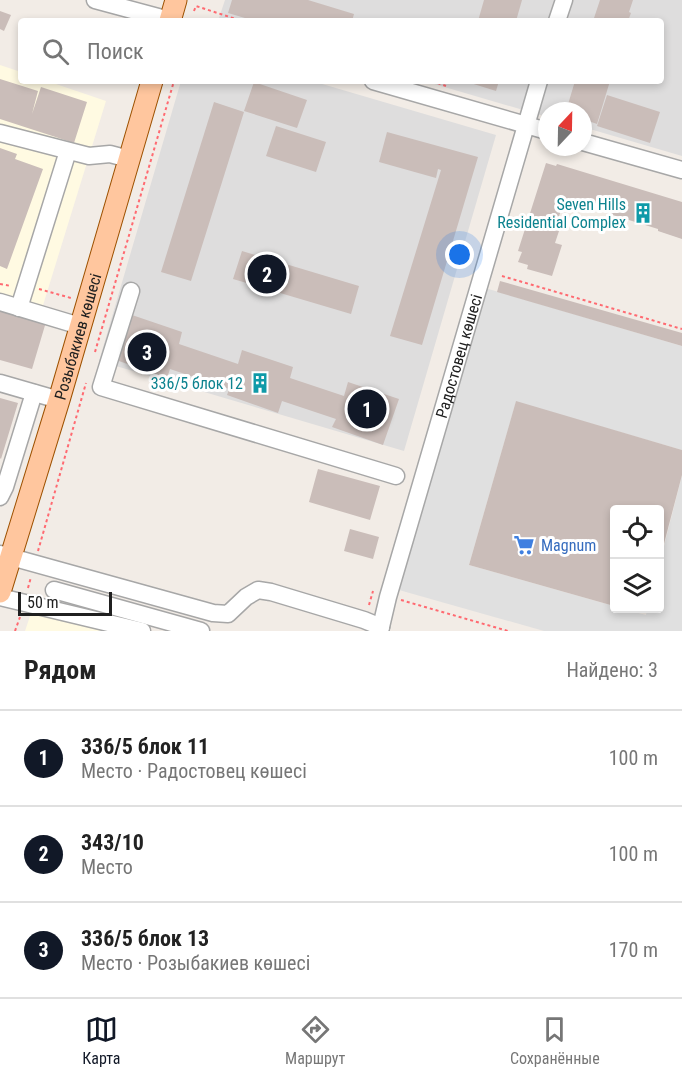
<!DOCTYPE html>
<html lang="ru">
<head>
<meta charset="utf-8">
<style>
	:root { --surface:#fff; --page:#f2f2f2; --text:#222; --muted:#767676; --line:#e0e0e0; --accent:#111827 }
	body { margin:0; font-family:"Roboto Condensed",sans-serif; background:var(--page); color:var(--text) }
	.controls { position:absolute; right:18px; bottom:18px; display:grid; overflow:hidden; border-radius:6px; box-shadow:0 3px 9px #0003 }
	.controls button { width:54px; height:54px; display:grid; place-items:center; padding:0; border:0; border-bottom:2px solid var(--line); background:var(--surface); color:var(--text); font:30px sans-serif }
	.compass { position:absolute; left:538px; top:102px; width:54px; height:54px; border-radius:50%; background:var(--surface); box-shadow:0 3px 9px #0003; rotate:22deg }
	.scale { position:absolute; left:18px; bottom:15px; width:94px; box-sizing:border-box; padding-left:6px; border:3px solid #202020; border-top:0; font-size:16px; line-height:21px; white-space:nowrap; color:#202020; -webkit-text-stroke:4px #fff; paint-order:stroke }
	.you { position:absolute; left:460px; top:255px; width:21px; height:21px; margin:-15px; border:4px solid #fff; border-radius:50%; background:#1a73e8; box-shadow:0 0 0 9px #1a73e833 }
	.badge { display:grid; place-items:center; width:39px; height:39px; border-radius:50%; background:var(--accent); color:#fff; font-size:20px; font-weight:700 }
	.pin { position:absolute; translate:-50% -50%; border:3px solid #fff; box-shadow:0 2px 6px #0006 }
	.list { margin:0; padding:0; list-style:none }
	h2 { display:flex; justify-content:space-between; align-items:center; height:78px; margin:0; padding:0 24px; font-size:26px }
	h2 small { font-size:20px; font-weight:400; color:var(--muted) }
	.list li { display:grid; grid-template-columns:39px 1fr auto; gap:18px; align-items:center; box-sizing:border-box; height:96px; padding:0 24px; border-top:2px solid var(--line) }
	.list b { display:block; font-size:22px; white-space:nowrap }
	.list p { margin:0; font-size:20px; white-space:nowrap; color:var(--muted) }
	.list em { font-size:20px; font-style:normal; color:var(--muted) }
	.icon { flex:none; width:33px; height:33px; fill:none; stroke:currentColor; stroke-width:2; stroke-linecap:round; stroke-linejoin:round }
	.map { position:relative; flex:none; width:682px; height:631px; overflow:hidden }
	.search { position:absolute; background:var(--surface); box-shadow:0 3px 9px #0003; left:18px; right:18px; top:18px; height:66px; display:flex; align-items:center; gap:15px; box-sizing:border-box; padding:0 21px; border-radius:6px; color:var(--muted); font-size:22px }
	.sheet { height:366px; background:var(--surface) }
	nav { display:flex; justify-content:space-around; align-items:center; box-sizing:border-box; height:84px; border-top:2px solid var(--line); background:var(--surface); font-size:16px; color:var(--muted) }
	nav a { display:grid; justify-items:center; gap:3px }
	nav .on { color:var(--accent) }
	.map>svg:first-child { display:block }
	.residential { fill:#dedddd }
	.education { fill:#fffae2 }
	.parking { fill:#e0e0e0 }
	.building { fill:#cabdb9 }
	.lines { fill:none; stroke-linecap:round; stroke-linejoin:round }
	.minor-casing { stroke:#a7a7a7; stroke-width:19 }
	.major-casing { stroke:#9d5100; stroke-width:23 }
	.path { stroke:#ff6a71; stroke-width:2; stroke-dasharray:3 3; stroke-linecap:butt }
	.minor { stroke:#fff; stroke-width:16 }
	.major { stroke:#ffc69e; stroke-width:21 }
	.labels { text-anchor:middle; stroke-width:6; stroke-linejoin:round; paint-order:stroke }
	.culture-label { font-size:16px; fill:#0d838f; stroke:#fff; text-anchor:end }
	.street-label { font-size:16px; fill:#202020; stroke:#fff }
	.shop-label { font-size:16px; fill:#366cbe; stroke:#fff; text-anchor:start }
</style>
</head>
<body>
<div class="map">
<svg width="682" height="631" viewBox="0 0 682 631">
	<rect width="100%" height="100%" fill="#f2ece6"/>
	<path class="residential" d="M225 0H682V156L583 127V111H547V117L424 81H661V21H218Z
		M181 81H312L496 135 404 451 99 361Z"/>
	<path class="education" d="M0 65 21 72V81H47L106 101 40 315 0 305Z
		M32 610 117 631H25Z"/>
	<path class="parking" d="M485 288 682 346V450L516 402 469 565 614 606V608L623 609 646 615 647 609 660 608V562L682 475V631H544L399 590Z"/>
	<path class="building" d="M232 0H308L354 14 352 21H255L228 13Z
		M484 0H522L516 21H478Z
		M600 0H633L629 12 631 13 628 21H593Z
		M0 11 11 15 4 31 0 29Z
		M0 79 38 91 32 114 41 87 87 102 74 143 0 119Z
		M464 81H499L496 91Z
		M575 81H610L597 124 583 119V111H566Z
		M254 82 307 100 297 128 244 111Z
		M607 95 660 112 650 143 597 126Z
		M214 102 244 112 191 281 161 272Z
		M276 126 326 142 316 172 266 156Z
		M387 132 478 157 422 345 390 336 441 170 438 169 436 178 379 162Z
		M0 148 17 154 15 159 43 169 7 269 0 266Z
		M546 163 556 166 557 164 682 202V239L658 231V229L564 200 557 223 561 225 555 243 562 245 552 276 527 269 528 265 518 262 522 252 518 251Z
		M242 251 359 286 351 314 233 279Z
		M500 281 682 333V346L497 292Z
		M0 309 46 322 32 369 0 360Z
		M132 315 182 332 179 344 238 364 242 350 293 367 290 378 344 396 348 382 399 399 383 445 332 427 336 419 282 401 278 413 227 395 229 389 170 369 167 378 116 360Z
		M0 398 18 403 1 459 0 458Z
		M516 401 682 450V475L660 559V509H614V606L469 565Z
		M318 469 380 486 370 520 309 502Z
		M350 529 379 537 373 559 344 551Z"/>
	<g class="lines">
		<g class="minor-casing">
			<g id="minor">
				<path d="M95 0 173 21"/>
				<path d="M557 21 564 0"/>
				<path d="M373 81 547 131"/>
				<path d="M0 133 89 156 110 154 129 159"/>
				<path d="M583 142 682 170"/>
				<path d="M131 291 101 387 396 476"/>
				<path d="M0 302 80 326"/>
				<path d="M19 308 68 151"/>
				<path d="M0 383 59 400"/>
				<path d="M0 497 5 487 34 393"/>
				<path d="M0 554 213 613 228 614 246 597 258 590 271 592 364 620 381 627"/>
				<path d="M54 590 201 631"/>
				<path d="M0 597 142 631"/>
				<path id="s1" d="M380 631 388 597 539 81"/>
			</g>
		</g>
		<g class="major-casing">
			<g id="major">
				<path d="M170 21 176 0"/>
				<path id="s2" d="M0 592 59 400 152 81"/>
			</g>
		</g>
		<path class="path" d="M194 11 196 6 242 21
			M432 81 446 86
			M502 276 682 329
			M0 284 11 286
			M39 289 71 298
			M95 352 174 81
			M38 551 86 383
			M28 588 31 577
			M401 600 508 631
			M369 605 373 591
			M15 631 20 617"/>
		<use href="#minor" class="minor"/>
		<use href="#major" class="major"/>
	</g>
	<defs>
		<g id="building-bare" transform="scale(1.62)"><path d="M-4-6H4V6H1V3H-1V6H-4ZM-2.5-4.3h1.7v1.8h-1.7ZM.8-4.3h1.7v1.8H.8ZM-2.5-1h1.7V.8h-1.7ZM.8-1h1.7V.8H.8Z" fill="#0f9aa8" stroke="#fff" stroke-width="2.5" paint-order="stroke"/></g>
		<g id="supermarket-bare" transform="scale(1.62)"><path d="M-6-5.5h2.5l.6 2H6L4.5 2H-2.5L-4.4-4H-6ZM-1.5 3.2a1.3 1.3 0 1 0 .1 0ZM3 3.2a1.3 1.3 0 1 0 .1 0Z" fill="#3f7fe0" stroke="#fff" stroke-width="2.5" paint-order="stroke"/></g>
	</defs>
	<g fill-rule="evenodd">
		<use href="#building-bare" x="643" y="213"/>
		<use href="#building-bare" x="260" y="383"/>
		<use href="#supermarket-bare" x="524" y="545"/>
	</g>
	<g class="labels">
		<g class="culture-label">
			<text x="626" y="210">Seven Hills<tspan x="626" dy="18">Residential Complex</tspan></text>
			<text x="243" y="389">336/5 блок 12</text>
		</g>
		<g class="street-label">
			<text dy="6" stroke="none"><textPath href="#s2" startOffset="267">Розыбакиев көшесі</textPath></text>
			<text dy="6" stroke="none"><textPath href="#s1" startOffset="286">Радостовец көшесі</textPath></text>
		</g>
		<g class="shop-label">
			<text x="541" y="551">Magnum</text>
		</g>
	</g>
</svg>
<div class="controls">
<button><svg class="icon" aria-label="locate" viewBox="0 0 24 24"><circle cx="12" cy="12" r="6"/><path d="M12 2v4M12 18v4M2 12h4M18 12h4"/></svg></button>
<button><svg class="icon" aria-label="layers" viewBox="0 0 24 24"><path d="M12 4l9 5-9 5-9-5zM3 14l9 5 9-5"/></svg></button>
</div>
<svg class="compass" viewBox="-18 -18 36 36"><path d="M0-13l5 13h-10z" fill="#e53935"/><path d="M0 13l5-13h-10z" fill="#767676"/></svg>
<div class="scale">50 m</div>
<div class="you"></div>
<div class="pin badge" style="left:367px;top:409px">1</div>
<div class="pin badge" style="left:267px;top:274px">2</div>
<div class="pin badge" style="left:147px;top:352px">3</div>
<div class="search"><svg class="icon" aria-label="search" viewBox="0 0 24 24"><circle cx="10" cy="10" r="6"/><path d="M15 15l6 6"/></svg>Поиск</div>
</div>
<section class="sheet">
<h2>Рядом<small>Найдено: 3</small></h2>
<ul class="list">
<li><span class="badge">1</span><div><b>336/5 блок 11</b><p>Место · Радостовец көшесі</p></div><em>100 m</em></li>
<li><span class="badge">2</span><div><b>343/10</b><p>Место</p></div><em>100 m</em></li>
<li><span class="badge">3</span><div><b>336/5 блок 13</b><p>Место · Розыбакиев көшесі</p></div><em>170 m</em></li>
</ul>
</section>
<nav>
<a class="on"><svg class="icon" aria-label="map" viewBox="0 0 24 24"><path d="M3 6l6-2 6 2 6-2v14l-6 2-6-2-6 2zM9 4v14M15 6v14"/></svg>Карта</a>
<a><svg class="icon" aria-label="directions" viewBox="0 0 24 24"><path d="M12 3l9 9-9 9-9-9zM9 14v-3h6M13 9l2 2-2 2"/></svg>Маршрут</a>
<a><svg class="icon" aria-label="saved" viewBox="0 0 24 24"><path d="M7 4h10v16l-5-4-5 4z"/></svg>Сохранённые</a>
</nav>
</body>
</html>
